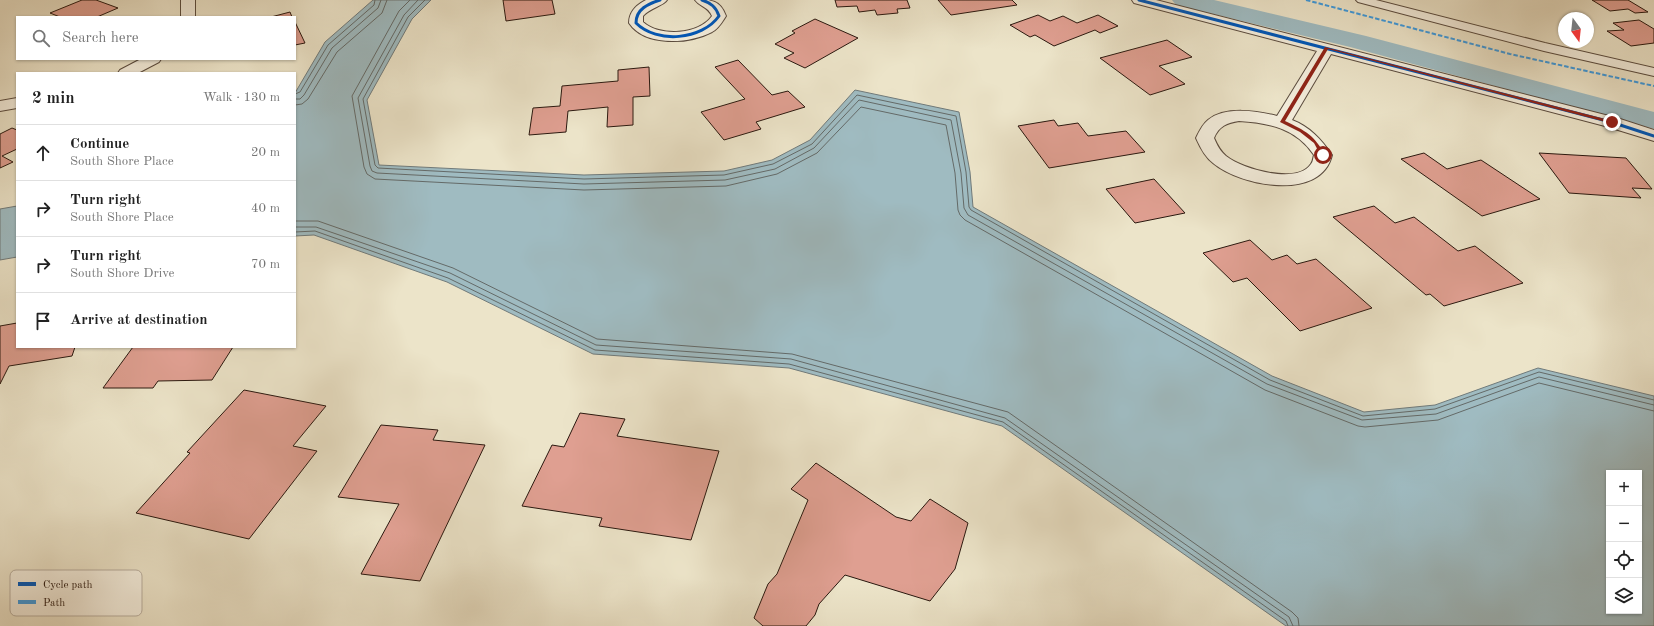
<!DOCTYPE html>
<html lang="en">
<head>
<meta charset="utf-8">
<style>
	:root { --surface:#fff; --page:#f2f2f2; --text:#222; --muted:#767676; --line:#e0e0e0 }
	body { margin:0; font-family:"Old Standard TT",serif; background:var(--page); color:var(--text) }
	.controls { position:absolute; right:12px; bottom:12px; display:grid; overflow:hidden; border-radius:0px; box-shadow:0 1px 3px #0004 }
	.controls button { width:36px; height:36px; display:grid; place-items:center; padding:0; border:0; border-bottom:1px solid var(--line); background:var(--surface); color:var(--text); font:20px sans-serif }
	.compass { position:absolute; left:1558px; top:12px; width:36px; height:36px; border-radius:50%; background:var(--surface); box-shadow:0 1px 3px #0004; rotate:165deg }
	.stop { position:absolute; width:12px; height:12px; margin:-9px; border:3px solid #8f2418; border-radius:50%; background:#fff }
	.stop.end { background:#8f2418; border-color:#fff; box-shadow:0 1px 4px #0008 }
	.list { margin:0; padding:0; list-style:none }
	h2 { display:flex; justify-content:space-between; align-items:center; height:52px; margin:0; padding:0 16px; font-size:17px }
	h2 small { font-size:13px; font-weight:400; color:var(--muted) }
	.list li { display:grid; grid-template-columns:26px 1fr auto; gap:12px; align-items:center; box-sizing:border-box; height:56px; padding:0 16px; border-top:1px solid var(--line) }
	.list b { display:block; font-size:15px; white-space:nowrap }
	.list p { margin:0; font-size:13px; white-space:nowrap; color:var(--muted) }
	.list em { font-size:13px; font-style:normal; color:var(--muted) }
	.icon { flex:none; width:22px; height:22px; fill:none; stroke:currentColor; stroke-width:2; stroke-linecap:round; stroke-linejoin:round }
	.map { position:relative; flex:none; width:1654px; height:626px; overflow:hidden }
	.search { position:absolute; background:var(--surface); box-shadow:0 1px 3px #0004; left:16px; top:16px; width:280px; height:44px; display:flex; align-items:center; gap:10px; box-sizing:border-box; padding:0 14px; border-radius:0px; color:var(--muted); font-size:15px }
	.panel { position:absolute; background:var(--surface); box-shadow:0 1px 3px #0004; left:16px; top:72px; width:280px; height:276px; border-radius:0px }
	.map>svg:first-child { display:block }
	.water { fill:#9fbbc1; stroke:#707a7a; fill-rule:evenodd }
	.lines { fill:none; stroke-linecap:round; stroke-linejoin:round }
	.shore { stroke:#646a68; stroke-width:1 }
	.canal { fill:#9fbbc1; fill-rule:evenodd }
	.building { fill:#df9f91; stroke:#2a180f }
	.service-casing { stroke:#5a4b3e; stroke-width:2 }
	.minor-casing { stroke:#5a4b3e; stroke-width:2 }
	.service { fill:#f3eddc; fill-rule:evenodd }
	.minor { fill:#f3eddc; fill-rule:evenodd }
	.quiet { stroke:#3d9ade; stroke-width:2; stroke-dasharray:4.5 2; stroke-linecap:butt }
	.cycleway-casing { stroke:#f3eddc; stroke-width:5 }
	.cycleway { stroke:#0057b8; stroke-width:3 }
	.route { fill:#8f2418 }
	.key { fill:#f3eddc; stroke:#b7ad9e; stroke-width:1 }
	.key-label { font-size:11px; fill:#2a180f }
</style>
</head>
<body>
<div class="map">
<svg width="1654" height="626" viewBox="0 0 1654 626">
	<rect width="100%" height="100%" fill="#ece4c9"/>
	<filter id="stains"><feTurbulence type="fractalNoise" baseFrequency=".005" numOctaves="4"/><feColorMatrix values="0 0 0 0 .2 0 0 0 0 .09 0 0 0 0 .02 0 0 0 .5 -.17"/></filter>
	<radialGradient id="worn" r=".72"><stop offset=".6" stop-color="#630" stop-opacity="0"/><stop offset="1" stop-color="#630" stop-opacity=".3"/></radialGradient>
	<path class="water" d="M373 0H431L412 19 367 100 379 165 584 175 724 171 772 160 810 140 855 90 959 112 970 172 973 207 1272 376 1364 412 1435 405 1538 368 1654 396V626H1286L1002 426 789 368 593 354 447 282 314 235 295 236V93L325 42ZM1609 473H1639V611H1609Z
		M17 206V257L0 260V209Z"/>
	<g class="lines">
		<path class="shore" d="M410 0 399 11 352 96 364 167 367 174 375 179 584 190 726 186 777 174 817 153 861 107 946 125 955 173 958 210 960 215 965 220 1265 390 1358 426 1365 427 1438 420 1539 383 1654 411
			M418 0 404 15 358 98 370 166 372 171 377 173 584 184 725 180 775 169 814 148 859 100 951 120 961 173 964 208 968 215 1267 384 1362 420 1436 414 1539 377 1654 405
			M425 0 408 17 363 99 375 165 378 168 584 179 724 175 773 164 812 144 857 95 956 116 966 172 969 207 971 210 1270 380 1363 416 1435 409 1539 372 1654 400
			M295 94 300 92 328 45 374 5 375 0
			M295 99H300L304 95 332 48 378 8 381 0
			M295 105 302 104 308 99 337 52 382 13 387 0
			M295 221H318L453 268 597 339 792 354 1008 412 1292 612 1298 618 1299 626
			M295 227H316L450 273 596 345 791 359 1005 418 1289 617 1293 626
			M295 232 315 231 448 278 595 350 789 364 1003 422 1286 621 1288 626"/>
		<path class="canal" d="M1172 0H1214L1366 36 1654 112V129L1350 47 1176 5Z"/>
	</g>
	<path class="building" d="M82 0H96L118 8 97 17H60L50 13Z
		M503 0H552L555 14 506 21Z
		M835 0H907L910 8 897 9 898 13 877 15 875 10 859 12 857 6 837 7Z
		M938 0H1012L1017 5 951 15Z
		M1592 0H1628L1648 12 1635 13 1628 9 1610 11Z
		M290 12 292 17H271Z
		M1038 15 1050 21 1063 16 1077 23 1098 15 1118 26 1100 33 1095 30 1054 46 1035 35 1030 37 1010 25Z
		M815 19 858 38 805 68 784 58 794 53 775 44 795 33 792 31Z
		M1639 20 1654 29V43L1631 46 1607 31 1624 30 1613 23Z
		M295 22 305 43 295 45Z
		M1167 40 1192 57 1159 66 1185 84 1150 95 1100 58Z
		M738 60 772 95 788 91 805 107 756 122 761 129 724 140 701 112 745 99 715 67Z
		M649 67 650 96 633 97V125L607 127 608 107 568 111 566 132 529 135 533 108 560 106 562 86 618 81V70Z
		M1054 120 1058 126 1078 123 1088 136 1126 131 1145 152 1049 168 1018 126Z
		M12 128 17 130V149L2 156 13 162 0 168V134Z
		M1424 153 1447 169 1481 160 1540 199 1482 216 1401 159Z
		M1539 153 1626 158 1652 189 1632 188 1641 198 1569 193Z
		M1154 179 1185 213 1135 223 1106 189Z
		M1374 206 1395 223 1414 217 1458 251 1475 246 1523 283 1444 306 1430 294 1426 295 1333 217Z
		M1250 240 1272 260 1287 255 1297 264 1316 259 1372 308 1300 331 1247 278 1233 282 1203 253Z
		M17 323V347H75L72 356 9 366 0 384V326Z
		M133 347H233L212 380 158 381 153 388H103Z
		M244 390 326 406 293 446 317 451 249 539 136 513 190 453 187 452Z
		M580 413 625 419 617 436 719 451 691 540 599 526 602 518 522 506 552 445 564 447Z
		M381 425 438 430 433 440 485 445 420 581 361 574 399 504 338 497Z
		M816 463 896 517 911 521 930 499 968 523 955 569 930 601 845 575 819 604 815 615 806 626H763L754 618 768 584 777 574 808 500 791 489Z"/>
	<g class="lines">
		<g class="service-casing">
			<path id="service" d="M1356 0H1376L1545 43 1654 68V76L1544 51 1358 2Z"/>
		</g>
		<g class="minor-casing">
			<path id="minor" d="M181 0H195V17H181Z
				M646 0H667C663 6 650 8 643 16V22C659 37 699 35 712 16 708 6 700 7 695 0 712 0 720 0 726 16 722 22 719 28 712 32 689 44 645 47 629 23 629 12 636 5 646 0Z
				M1132 0H1156L1617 118 1654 130V141L1605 126 1331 54 1292 120C1310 127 1321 139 1332 155 1321 202 1240 186 1213 163 1205 157 1200 147 1196 138 1199 132 1202 125 1208 120 1225 106 1258 111 1277 116L1317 51 1134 3ZM1239 121C1269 123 1296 128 1314 155 1313 158 1313 162 1311 164 1297 185 1242 169 1226 156 1220 151 1217 145 1214 138 1219 126 1227 123 1239 121Z
				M141 59H161L159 62 138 73H118L120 70Z
				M17 98V108L0 111V101Z"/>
		</g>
		<use href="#service" class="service"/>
		<use href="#minor" class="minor"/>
		<path class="quiet" d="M1306 0 1510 54 1654 86"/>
		<g class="cycleway-casing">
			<path id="cycleway" d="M660 0C648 4 636 9 636 23 657 44 702 40 719 16 716 7 711 3 702 0
				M1139 0 1611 122 1654 136"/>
		</g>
		<use href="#cycleway" class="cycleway"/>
	</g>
	<path class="route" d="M1325 47 1613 121 1614 122 1610 123 1328 49 1285 121C1306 131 1314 135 1325 155L1321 156 1314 143 1300 132 1280 122Z"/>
	<rect x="10" y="570" width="132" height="46" rx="6" class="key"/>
	<rect x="18" y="582" width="18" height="4" fill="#0057b8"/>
	<rect x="18" y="600" width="18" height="4" fill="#3d9ade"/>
	<g class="key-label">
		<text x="43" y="588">Cycle path</text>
		<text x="43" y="606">Path</text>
	</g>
	<rect width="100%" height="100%" filter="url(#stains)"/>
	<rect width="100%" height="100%" fill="url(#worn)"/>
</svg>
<div class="controls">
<button>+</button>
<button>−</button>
<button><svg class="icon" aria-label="locate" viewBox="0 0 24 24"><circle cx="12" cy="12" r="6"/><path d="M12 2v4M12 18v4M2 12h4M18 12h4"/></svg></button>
<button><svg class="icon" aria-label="layers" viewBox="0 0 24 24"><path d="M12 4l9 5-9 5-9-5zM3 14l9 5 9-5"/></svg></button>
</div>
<svg class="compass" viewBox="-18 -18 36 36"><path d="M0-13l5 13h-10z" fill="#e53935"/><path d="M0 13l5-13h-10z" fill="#767676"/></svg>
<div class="stop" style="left:1323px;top:155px"></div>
<div class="stop end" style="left:1612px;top:122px"></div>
<div class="search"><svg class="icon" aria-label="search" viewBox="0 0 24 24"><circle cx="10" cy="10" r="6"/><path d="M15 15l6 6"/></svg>Search here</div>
<section class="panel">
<h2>2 min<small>Walk · 130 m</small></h2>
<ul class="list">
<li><svg class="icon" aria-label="ahead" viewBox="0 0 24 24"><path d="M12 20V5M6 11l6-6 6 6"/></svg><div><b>Continue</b><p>South Shore Place</p></div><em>20 m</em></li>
<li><svg class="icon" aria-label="right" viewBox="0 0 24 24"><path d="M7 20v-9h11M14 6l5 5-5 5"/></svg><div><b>Turn right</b><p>South Shore Place</p></div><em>40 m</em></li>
<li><svg class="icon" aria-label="right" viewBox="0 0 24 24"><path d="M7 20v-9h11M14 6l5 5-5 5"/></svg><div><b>Turn right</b><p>South Shore Drive</p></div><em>70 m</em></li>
<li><svg class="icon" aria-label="arrive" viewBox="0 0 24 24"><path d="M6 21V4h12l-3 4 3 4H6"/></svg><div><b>Arrive at destination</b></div></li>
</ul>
</section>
</div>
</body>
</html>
